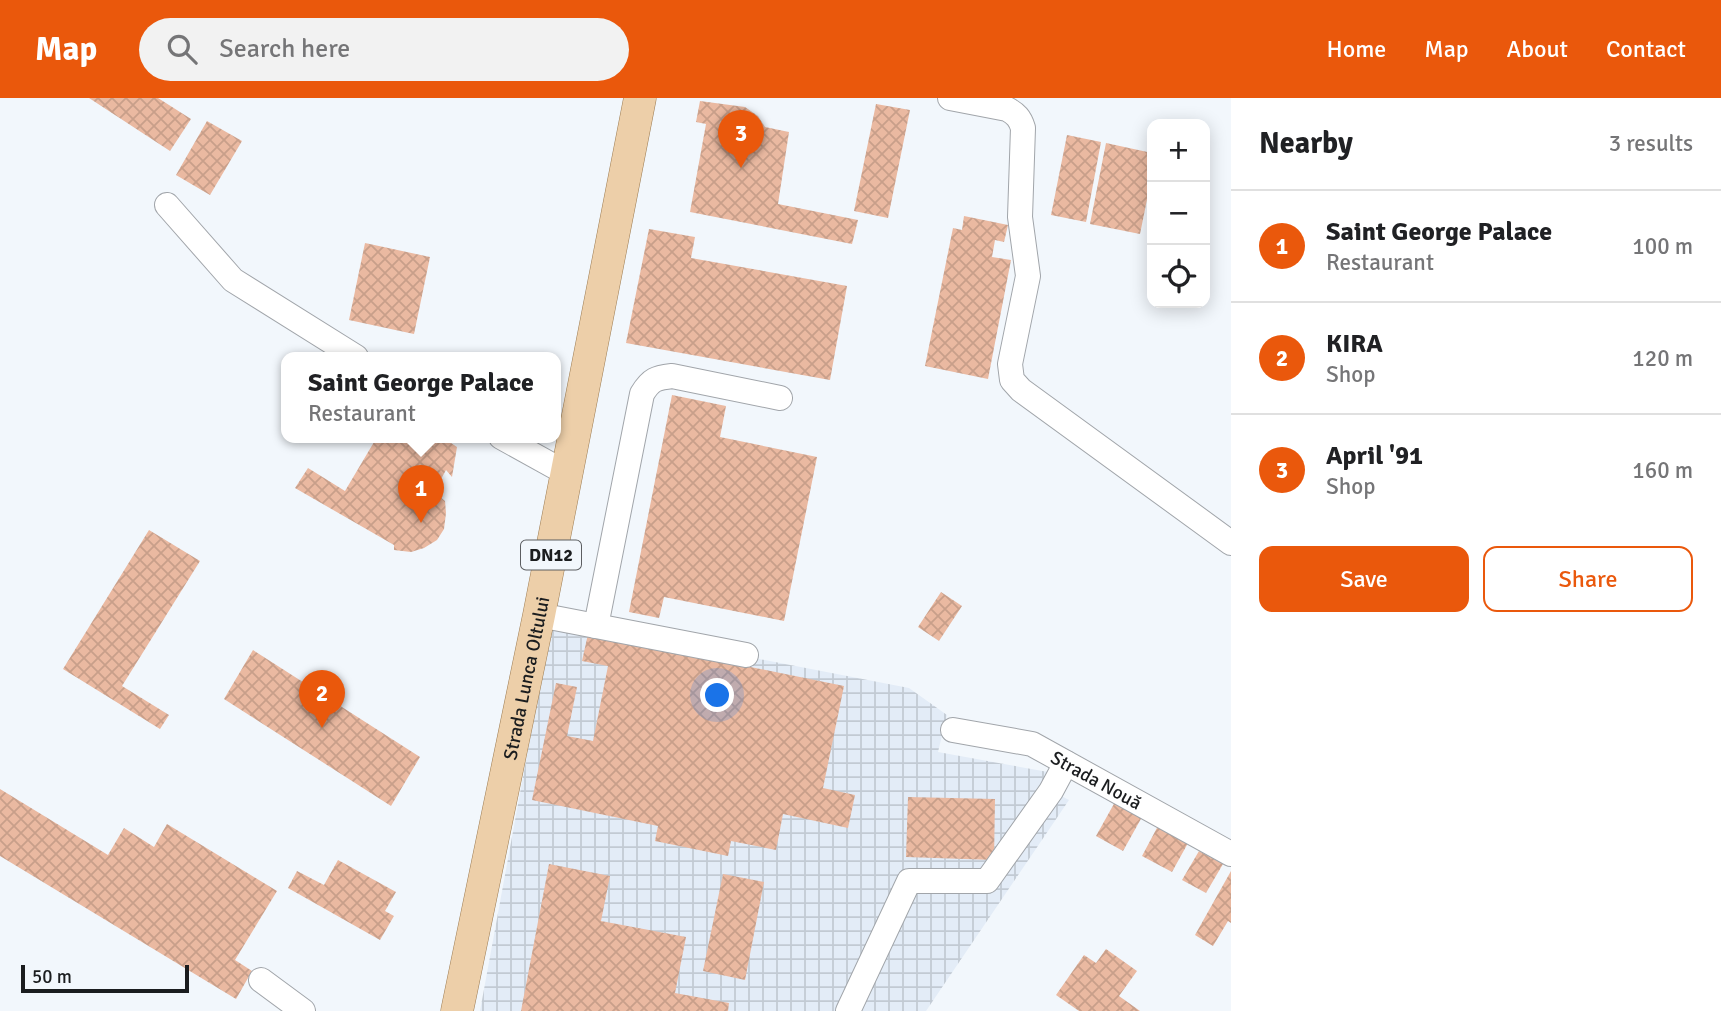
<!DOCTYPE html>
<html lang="en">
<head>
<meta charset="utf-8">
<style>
	:root { --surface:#fff; --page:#f2f2f2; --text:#202124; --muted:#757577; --line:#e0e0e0; --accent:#ea580c }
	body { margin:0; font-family:Signika,sans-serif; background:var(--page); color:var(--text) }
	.controls { position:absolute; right:21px; top:21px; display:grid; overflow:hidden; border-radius:14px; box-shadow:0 4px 18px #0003 }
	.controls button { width:63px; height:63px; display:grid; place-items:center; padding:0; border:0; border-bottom:2px solid var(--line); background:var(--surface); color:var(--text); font:35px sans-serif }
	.scale { position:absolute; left:21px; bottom:18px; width:168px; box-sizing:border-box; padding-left:7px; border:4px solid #1b1d1f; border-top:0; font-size:19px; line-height:24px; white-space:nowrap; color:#1b1d1f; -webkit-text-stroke:5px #f2f7fc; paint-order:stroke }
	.you { position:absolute; left:718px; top:598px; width:24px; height:24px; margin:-18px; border:5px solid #fff; border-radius:50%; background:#1a73e8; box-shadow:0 0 0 10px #1a73e833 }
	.badge { display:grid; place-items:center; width:46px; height:46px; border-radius:50%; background:var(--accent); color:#fff; font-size:23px; font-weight:700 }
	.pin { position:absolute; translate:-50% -58px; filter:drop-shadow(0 2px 4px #0008) }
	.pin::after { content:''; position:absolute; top:37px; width:24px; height:21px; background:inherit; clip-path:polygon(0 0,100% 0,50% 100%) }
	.popup { position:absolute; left:281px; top:254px; width:280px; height:91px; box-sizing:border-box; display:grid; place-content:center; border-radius:14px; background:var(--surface); filter:drop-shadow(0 2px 5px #0005); font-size:23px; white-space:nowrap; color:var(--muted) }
	.popup b { font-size:26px; color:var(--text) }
	.popup::after { content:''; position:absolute; left:50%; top:100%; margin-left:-14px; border:14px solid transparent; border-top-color:var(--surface) }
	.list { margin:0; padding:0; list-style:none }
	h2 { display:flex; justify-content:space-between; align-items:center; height:91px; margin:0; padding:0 28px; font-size:30px }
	h2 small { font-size:23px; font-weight:400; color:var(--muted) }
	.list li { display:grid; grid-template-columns:46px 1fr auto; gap:21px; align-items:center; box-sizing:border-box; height:112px; padding:0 28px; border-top:2px solid var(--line) }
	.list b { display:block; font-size:26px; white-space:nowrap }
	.list p { margin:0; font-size:23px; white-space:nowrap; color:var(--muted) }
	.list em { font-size:23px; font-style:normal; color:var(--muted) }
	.actions { display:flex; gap:14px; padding:21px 28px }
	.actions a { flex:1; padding:16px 0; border:2px solid var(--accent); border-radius:14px; text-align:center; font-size:24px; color:var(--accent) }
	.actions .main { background:var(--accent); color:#fff }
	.icon { flex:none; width:38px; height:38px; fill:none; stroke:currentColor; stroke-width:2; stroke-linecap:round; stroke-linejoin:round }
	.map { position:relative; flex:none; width:1231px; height:913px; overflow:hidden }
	header { display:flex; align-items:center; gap:42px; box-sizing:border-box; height:98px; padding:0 35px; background:var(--accent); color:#fff }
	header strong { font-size:33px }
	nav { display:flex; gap:38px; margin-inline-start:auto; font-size:24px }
	.search { width:490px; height:63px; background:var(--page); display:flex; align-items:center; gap:18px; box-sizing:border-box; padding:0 24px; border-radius:38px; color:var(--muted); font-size:26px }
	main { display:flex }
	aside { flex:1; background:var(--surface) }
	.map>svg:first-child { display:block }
	.industrial { fill:url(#industrial-grid) }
	.building { fill:url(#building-cross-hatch) }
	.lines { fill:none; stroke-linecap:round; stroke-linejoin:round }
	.minor-casing { stroke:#a1a5aa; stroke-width:26 }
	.major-casing { stroke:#9c7c53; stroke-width:33 }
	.minor { stroke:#fff; stroke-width:24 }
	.major { stroke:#edcfa9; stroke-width:32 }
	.labels { text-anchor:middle; stroke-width:6; stroke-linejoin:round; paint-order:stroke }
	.shield { fill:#f2f7fc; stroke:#5c5e61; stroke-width:2 }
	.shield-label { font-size:18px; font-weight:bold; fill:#1b1d1f }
	.street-label { font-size:19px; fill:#1b1d1f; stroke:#f2f7fc }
</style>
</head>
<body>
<header>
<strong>Map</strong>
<div class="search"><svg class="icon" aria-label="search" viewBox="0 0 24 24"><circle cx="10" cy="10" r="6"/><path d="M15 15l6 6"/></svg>Search here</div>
<nav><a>Home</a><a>Map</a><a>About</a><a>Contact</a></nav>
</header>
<main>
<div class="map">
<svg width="1231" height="913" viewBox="0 0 1231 913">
	<defs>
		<pattern id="industrial-grid" width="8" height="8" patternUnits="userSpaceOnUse" patternTransform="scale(1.75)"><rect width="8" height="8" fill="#e3ecf7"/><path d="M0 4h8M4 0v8" fill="none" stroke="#c2cad3"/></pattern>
		<pattern id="building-cross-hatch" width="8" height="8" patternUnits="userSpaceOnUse" patternTransform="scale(1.75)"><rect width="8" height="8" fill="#eab9a1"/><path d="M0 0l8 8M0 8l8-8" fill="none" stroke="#c89f8a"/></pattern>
	</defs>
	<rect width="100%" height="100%" fill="#f2f7fc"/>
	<path class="industrial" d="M552 521 909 590 947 617 938 654 1048 674 1042 688 1069 702 926 913H480Z"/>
	<path class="building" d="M89 0H158L191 21 170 53Z
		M700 3 745 9 758 18 765 29 789 34 778 106 858 122 852 146 690 114 706 26 696 24Z
		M876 6 910 12 888 120 854 113Z
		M207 23 242 43 210 97 176 77Z
		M1067 37 1101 44 1086 124 1051 117Z
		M1106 45 1152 55V77L1140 136 1090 126Z
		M964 118 1008 127 1004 144 995 142 992 159 1011 162 988 281 925 268 953 130 962 132Z
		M649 131 695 139 691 160 847 188 830 282 626 245Z
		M365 145 430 159 414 236 349 222Z
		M672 297 726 308 720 339 817 359 784 523 664 499 659 520 629 514Z
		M377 339H442L457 349 452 379 446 372 434 394 445 403 446 415 444 431 437 442 424 450 411 454 394 452V447L295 390 308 370 345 393Z
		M149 432 200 463 122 588 169 617 160 631 63 571Z
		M941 494 962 508 939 543 918 529Z
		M588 536 844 588 823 690 855 697 848 730 783 716 776 752 731 743 728 758 655 743 658 728 532 702 556 585 577 589 567 638 593 643 608 568 582 563Z
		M253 552 420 659 391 708 224 601Z
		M0 691 108 757 124 730 154 749 167 726 277 793 235 862 252 873 236 901 0 758Z
		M908 699 995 701 994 762 906 759Z
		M1115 704 1142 719 1123 753 1096 738Z
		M1158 728 1188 745 1172 774 1142 758Z
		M1199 753 1223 766 1206 795 1182 782Z
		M338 762 396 794 385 813 394 818 380 842 288 790 297 773 324 787Z
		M549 766 610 778 601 823 686 839 675 895 729 905 728 913H521Z
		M1231 773V825L1228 823 1213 848 1195 837Z
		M723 776 764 784 745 882 703 873Z
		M1106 851 1137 873 1119 898 1140 913H1079L1056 897 1084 857 1096 865Z"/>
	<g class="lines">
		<g class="minor-casing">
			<g id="minor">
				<path d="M950 0 1007 11C1016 16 1020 20 1023 30L1020 119 1028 178 1010 266 1012 282 1021 292 1231 445"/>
				<path d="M167 107 233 182 356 259"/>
				<path d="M501 339 566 375"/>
				<path d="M539 517 746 557"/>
				<path d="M596 528 642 296C651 281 656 280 672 278L780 300"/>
				<path id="s1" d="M953 632 1032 646 1231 756"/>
				<path d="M261 882 303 913"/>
				<path d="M848 913 909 783H987L1051 693 1066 665"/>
			</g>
		</g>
		<g class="major-casing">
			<g id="major">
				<path id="s2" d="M457 913 539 517 640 0"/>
			</g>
		</g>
		<use href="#minor" class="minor"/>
		<use href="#major" class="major"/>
	</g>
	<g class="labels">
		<rect class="shield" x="521" y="442.5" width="60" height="29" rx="5"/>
		<g class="shield-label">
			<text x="551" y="463">DN12</text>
		</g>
		<g class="street-label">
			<text dy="7" stroke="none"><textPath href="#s2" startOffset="340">Strada Lunca Oltului</textPath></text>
			<text dy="7" stroke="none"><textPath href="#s1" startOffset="154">Strada Nouă</textPath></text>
		</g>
	</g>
</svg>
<div class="controls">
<button>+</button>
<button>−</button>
<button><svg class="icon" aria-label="locate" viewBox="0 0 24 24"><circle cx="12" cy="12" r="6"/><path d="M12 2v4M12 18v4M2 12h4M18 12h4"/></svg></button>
</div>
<div class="scale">50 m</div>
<div class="you"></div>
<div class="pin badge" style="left:421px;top:425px">1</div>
<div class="popup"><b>Saint George Palace</b>Restaurant</div>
<div class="pin badge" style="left:322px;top:630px">2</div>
<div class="pin badge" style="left:741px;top:70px">3</div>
</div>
<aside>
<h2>Nearby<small>3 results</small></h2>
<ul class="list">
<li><span class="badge">1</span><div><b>Saint George Palace</b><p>Restaurant</p></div><em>100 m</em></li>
<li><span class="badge">2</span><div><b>KIRA</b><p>Shop</p></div><em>120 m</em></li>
<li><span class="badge">3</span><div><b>April '91</b><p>Shop</p></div><em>160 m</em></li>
</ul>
<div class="actions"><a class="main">Save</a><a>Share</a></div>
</aside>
</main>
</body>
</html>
